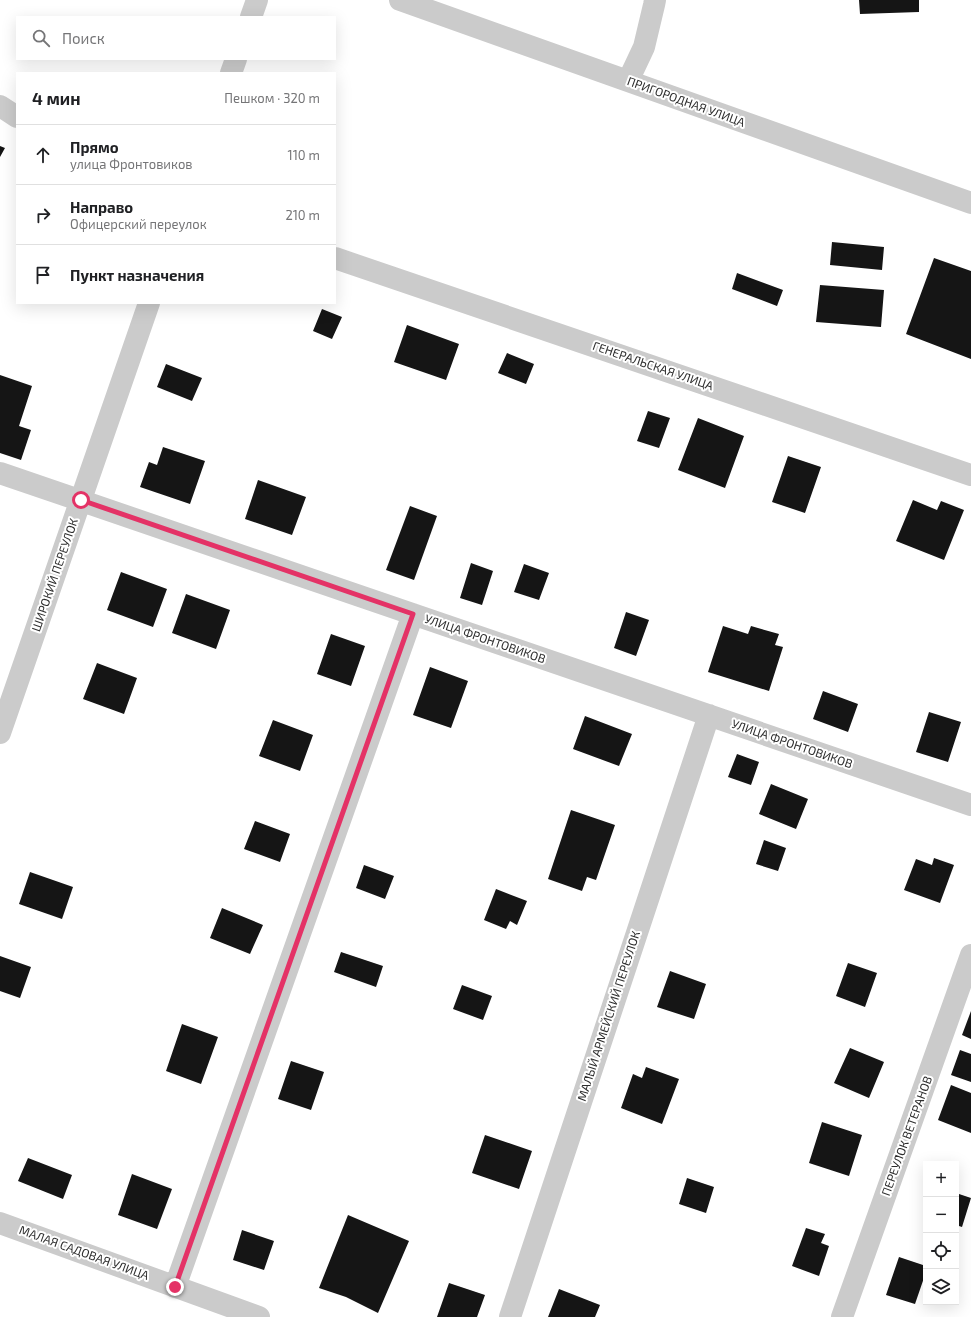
<!DOCTYPE html>
<html lang="ru">
<head>
<meta charset="utf-8">
<style>
	:root { --surface:#fff; --page:#f2f2f2; --text:#202124; --muted:#757577; --line:#e0e0e0 }
	body { margin:0; font-family:"Exo 2",sans-serif; background:var(--page); color:var(--text) }
	.controls { position:absolute; right:12px; bottom:12px; display:grid; overflow:hidden; border-radius:0px; box-shadow:0 4px 16px #0002 }
	.controls button { width:36px; height:36px; display:grid; place-items:center; padding:0; border:0; border-bottom:1px solid var(--line); background:var(--surface); color:var(--text); font:20px sans-serif }
	.stop { position:absolute; width:12px; height:12px; margin:-9px; border:3px solid #e43266; border-radius:50%; background:#fff }
	.stop.end { background:#e43266; border-color:#fff; box-shadow:0 1px 4px #0008 }
	.list { margin:0; padding:0; list-style:none }
	h2 { display:flex; justify-content:space-between; align-items:center; height:52px; margin:0; padding:0 16px; font-size:17px }
	h2 small { font-size:13px; font-weight:400; color:var(--muted) }
	.list li { display:grid; grid-template-columns:26px 1fr auto; gap:12px; align-items:center; box-sizing:border-box; height:60px; padding:0 16px; border-top:1px solid var(--line) }
	.list b { display:block; font-size:15px; white-space:nowrap }
	.list p { margin:0; font-size:13px; white-space:nowrap; color:var(--muted) }
	.list em { font-size:13px; font-style:normal; color:var(--muted) }
	.icon { flex:none; width:22px; height:22px; fill:none; stroke:currentColor; stroke-width:2; stroke-linecap:round; stroke-linejoin:round }
	.map { position:relative; flex:none; width:971px; height:1317px; overflow:hidden }
	.search { position:absolute; background:var(--surface); box-shadow:0 4px 16px #0002; left:16px; top:16px; width:320px; height:44px; display:flex; align-items:center; gap:10px; box-sizing:border-box; padding:0 14px; border-radius:0px; color:var(--muted); font-size:15px }
	.panel { position:absolute; background:var(--surface); box-shadow:0 4px 16px #0002; left:16px; top:72px; width:320px; height:232px; border-radius:0px }
	.map>svg:first-child { display:block }
	.building { fill:#151515 }
	.lines { fill:none; stroke-linecap:round; stroke-linejoin:round }
	.minor { stroke:#cbcbcb; stroke-width:22 }
	.route { stroke:#e43266; stroke-width:5 }
	.labels { text-anchor:middle; stroke-width:4; stroke-linejoin:round; paint-order:stroke }
	.street-label { font-size:12px; fill:#2e2e2e; stroke:#fff }
</style>
</head>
<body>
<div class="map">
<svg width="971" height="1317" viewBox="0 0 971 1317">
	<rect width="100%" height="100%" fill="#fff"/>
	<path class="building" d="M859 0H919V12L860 14Z
		M0 146 5 148 0 157Z
		M832 242 884 247 882 270 830 265Z
		M934 258 971 271V359L906 334Z
		M737 273 783 290 777 306 732 289Z
		M820 285 884 290 881 327 816 322Z
		M322 309 342 317 332 339 313 331Z
		M407 325 459 344 446 380 394 362Z
		M507 353 534 364 526 384 498 373Z
		M166 364 202 378 192 401 157 387Z
		M0 375 32 386 19 426 31 430 21 460 0 453Z
		M648 411 670 418 659 448 637 441Z
		M698 418 744 436 725 488 678 470Z
		M163 447 205 461 190 504 140 487 149 462 157 465Z
		M788 456 821 467 805 513 772 502Z
		M258 480 306 497 292 535 245 519Z
		M913 500 937 510 941 501 964 510 944 560 896 541Z
		M410 506 437 516 414 580 386 570Z
		M471 563 493 571 482 605 460 598Z
		M524 564 549 573 539 600 514 592Z
		M121 572 167 589 153 627 107 610Z
		M186 594 230 610 216 649 172 633Z
		M626 612 649 620 636 656 614 648Z
		M723 626 748 634 751 626 779 634 775 645 783 647 769 691 708 672Z
		M331 634 365 646 351 686 317 674Z
		M97 663 137 678 124 714 83 699Z
		M430 667 468 681 451 728 413 715Z
		M823 691 858 704 848 732 813 719Z
		M929 712 961 722 948 762 916 752Z
		M585 716 632 734 619 766 573 749Z
		M273 720 313 735 300 771 259 756Z
		M737 754 759 762 751 785 728 777Z
		M771 784 808 799 796 829 759 814Z
		M571 810 615 825 596 880 587 877 582 891 548 879Z
		M255 821 290 834 280 862 244 849Z
		M764 840 786 848 778 871 756 864Z
		M934 858 954 865 940 903 904 890 916 859 932 865Z
		M364 865 394 876 385 899 356 888Z
		M30 872 73 887 62 919 19 904Z
		M496 889 527 901 517 925 510 921 506 929 484 920Z
		M222 908 263 925 250 954 210 938Z
		M341 952 383 966 376 987 334 972Z
		M0 956 31 967 20 998 0 991Z
		M848 963 877 973 865 1007 836 996Z
		M670 971 706 984 694 1019 657 1007Z
		M462 985 492 996 483 1020 453 1009Z
		M971 1011V1039L962 1035Z
		M182 1024 218 1037 201 1084 166 1071Z
		M850 1048 884 1062 869 1098 834 1083Z
		M960 1050 971 1054V1082L951 1075Z
		M291 1061 324 1072 311 1110 278 1099Z
		M646 1067 679 1079 662 1124 621 1108 633 1074 642 1078Z
		M951 1085 971 1093V1133L938 1120Z
		M822 1122 862 1135 849 1176 809 1163Z
		M485 1135 532 1151 519 1189 472 1173Z
		M28 1158 72 1175 63 1199 18 1181Z
		M132 1174 172 1189 157 1229 118 1215Z
		M687 1178 714 1187 706 1213 679 1204Z
		M956 1193 971 1198 962 1227 956 1225Z
		M348 1215 409 1241 378 1313 346 1297 319 1288Z
		M806 1228 825 1234 821 1243 829 1246 819 1276 792 1266Z
		M242 1230 274 1241 264 1270 233 1260Z
		M899 1257 926 1266V1272L915 1304 886 1295Z
		M449 1283 485 1295 477 1317H437Z
		M559 1289 600 1305 595 1317H548Z"/>
	<g class="lines">
		<path class="minor" d="M400 0 971 203
			M251 17 257 0
			M231 73 236 59
			M628 81 644 47 654 5 655 0
			M0 106 17 117
			M335 258 971 475
			M0 473 971 805
			M0 733 149 303
			M0 1223 259 1317
			M175 1287 413 614
			M510 1317 709 715
			M842 1317 971 955"/>
	</g>
	<g class="lines">
		<path class="route" d="M81 500 413 614 175 1287"/>
	</g>
	<g class="labels">
		<g class="street-label">
			<text transform="translate(686 102) rotate(20)" y="4">ПРИГОРОДНАЯ УЛИЦА</text>
			<text transform="translate(653 366) rotate(19)" y="4">ГЕНЕРАЛЬСКАЯ УЛИЦА</text>
			<text transform="translate(55 575) rotate(-71)" y="4">ШИРОКИЙ ПЕРЕУЛОК</text>
			<text transform="translate(485 639) rotate(19)" y="4">УЛИЦА ФРОНТОВИКОВ</text>
			<text transform="translate(792 744) rotate(19)" y="4">УЛИЦА ФРОНТОВИКОВ</text>
			<text transform="translate(609 1016) rotate(-72)" y="4">МАЛЫЙ АРМЕЙСКИЙ ПЕРЕУЛОК</text>
			<text transform="translate(907 1136) rotate(-70)" y="4">ПЕРЕУЛОК ВЕТЕРАНОВ</text>
			<text transform="translate(84 1253) rotate(20)" y="4">МАЛАЯ САДОВАЯ УЛИЦА</text>
		</g>
	</g>
</svg>
<div class="controls">
<button>+</button>
<button>−</button>
<button><svg class="icon" aria-label="locate" viewBox="0 0 24 24"><circle cx="12" cy="12" r="6"/><path d="M12 2v4M12 18v4M2 12h4M18 12h4"/></svg></button>
<button><svg class="icon" aria-label="layers" viewBox="0 0 24 24"><path d="M12 4l9 5-9 5-9-5zM3 14l9 5 9-5"/></svg></button>
</div>
<div class="stop" style="left:81px;top:500px"></div>
<div class="stop end" style="left:175px;top:1287px"></div>
<div class="search"><svg class="icon" aria-label="search" viewBox="0 0 24 24"><circle cx="10" cy="10" r="6"/><path d="M15 15l6 6"/></svg>Поиск</div>
<section class="panel">
<h2>4 мин<small>Пешком · 320 m</small></h2>
<ul class="list">
<li><svg class="icon" aria-label="ahead" viewBox="0 0 24 24"><path d="M12 20V5M6 11l6-6 6 6"/></svg><div><b>Прямо</b><p>улица Фронтовиков</p></div><em>110 m</em></li>
<li><svg class="icon" aria-label="right" viewBox="0 0 24 24"><path d="M7 20v-9h11M14 6l5 5-5 5"/></svg><div><b>Направо</b><p>Офицерский переулок</p></div><em>210 m</em></li>
<li><svg class="icon" aria-label="arrive" viewBox="0 0 24 24"><path d="M6 21V4h12l-3 4 3 4H6"/></svg><div><b>Пункт назначения</b></div></li>
</ul>
</section>
</div>
</body>
</html>
